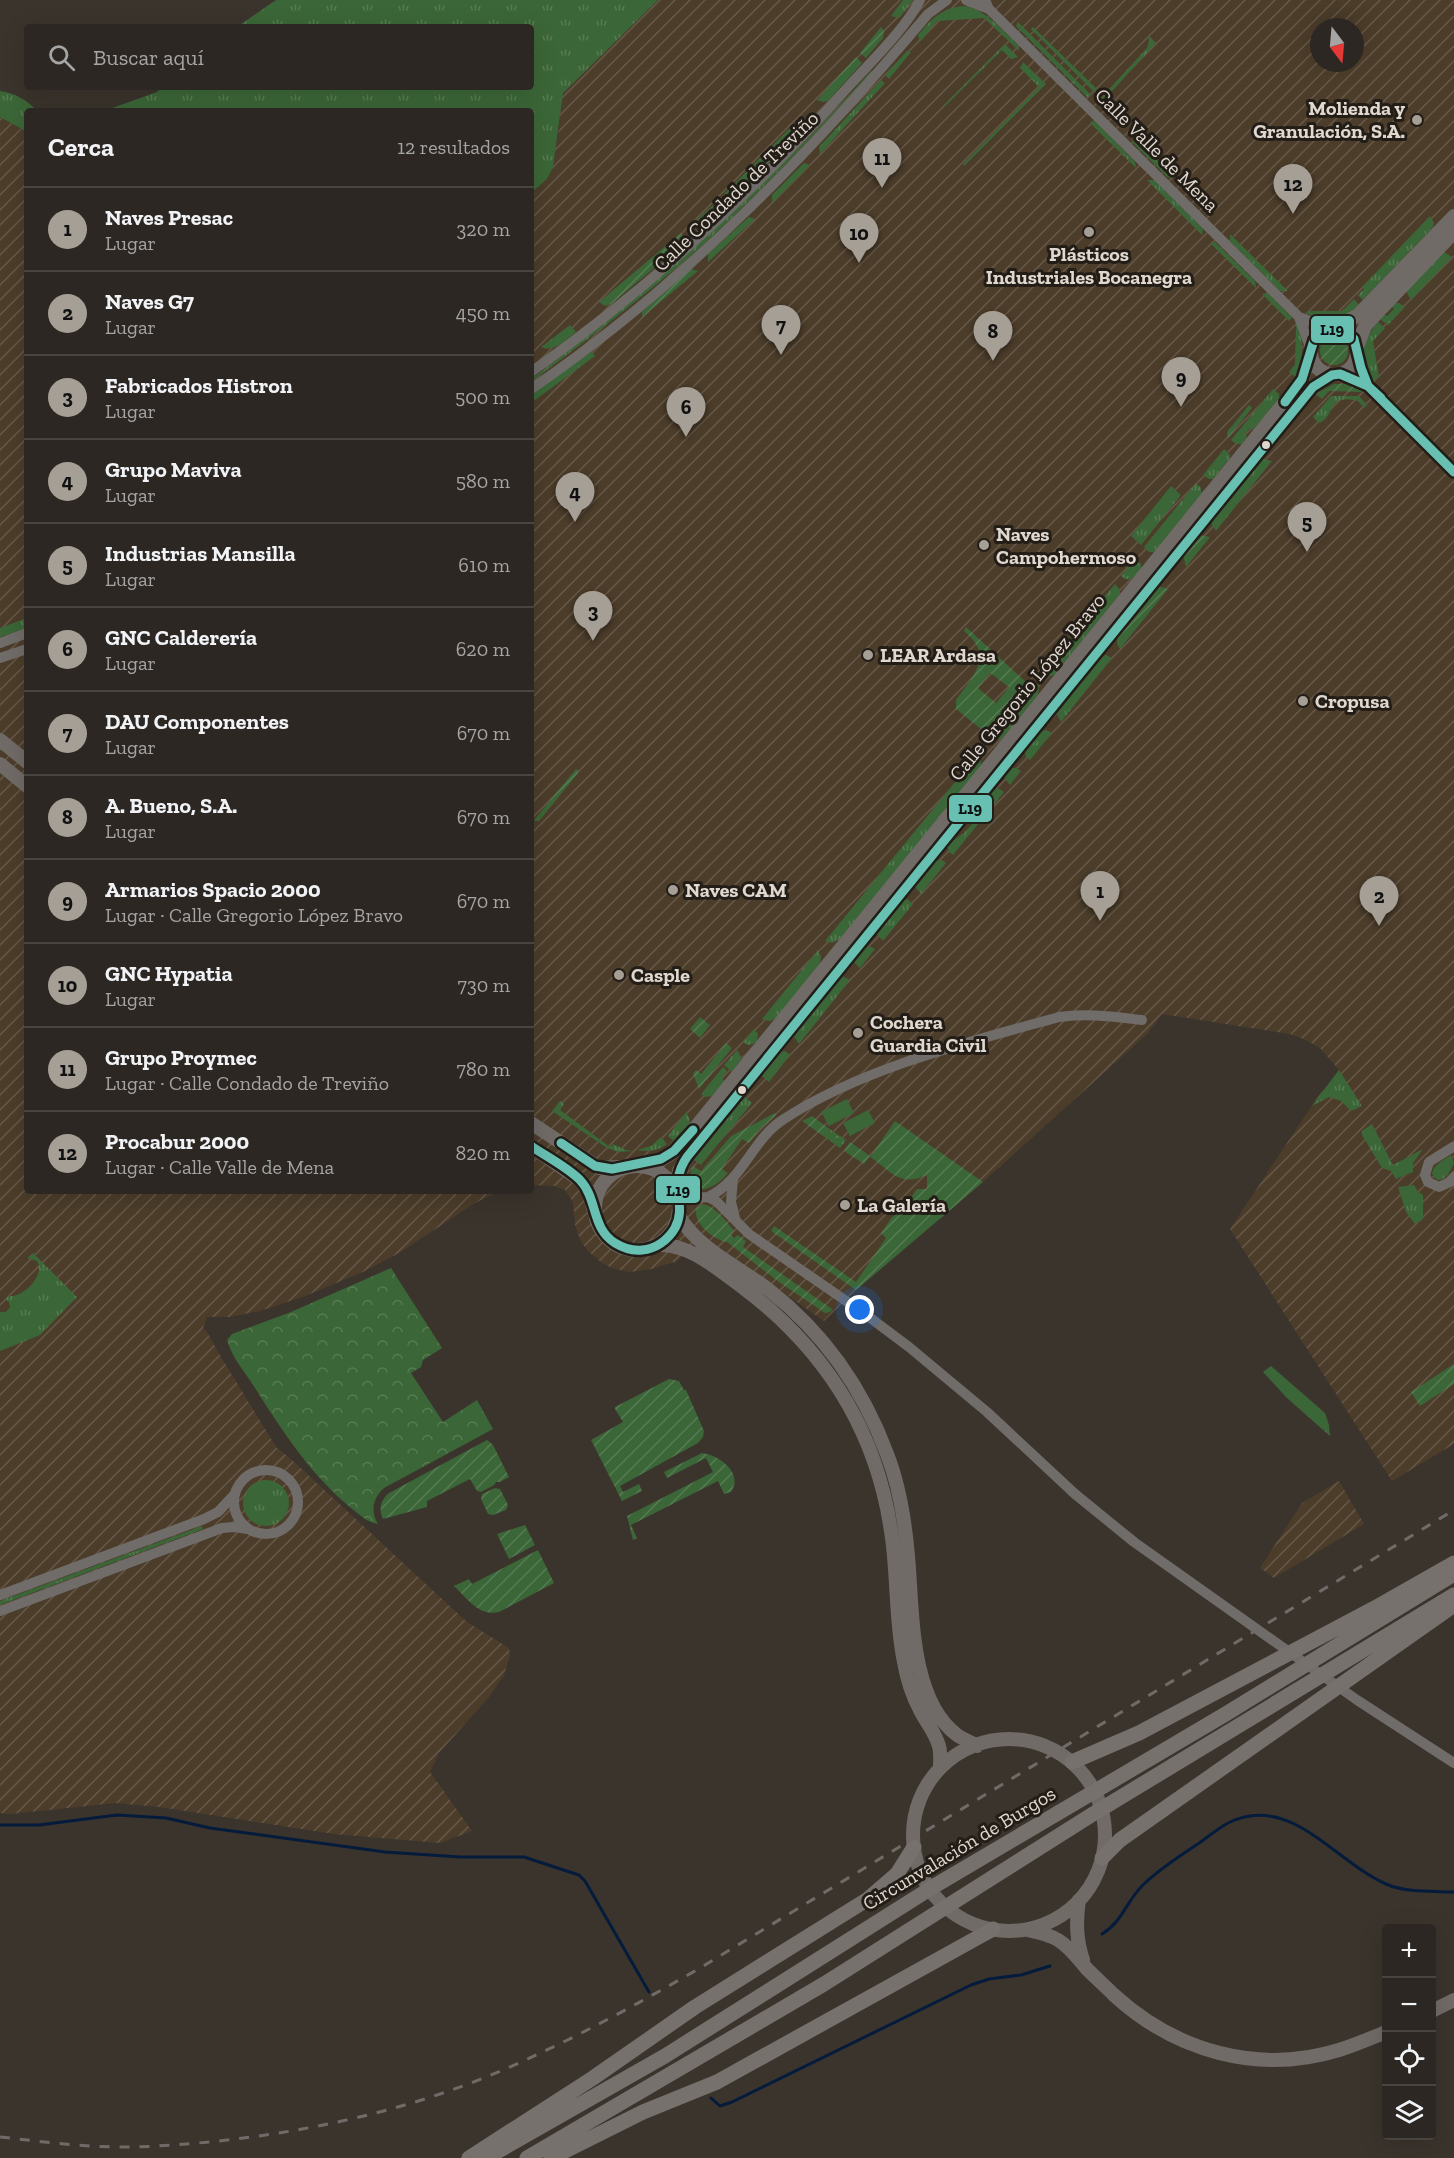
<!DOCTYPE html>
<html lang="es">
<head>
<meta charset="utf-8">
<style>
	:root { --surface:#2c2722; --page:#38332f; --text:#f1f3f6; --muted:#a6a5a5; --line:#484440; --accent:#a69f96 }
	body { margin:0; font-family:"Zilla Slab",serif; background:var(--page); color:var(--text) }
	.controls { position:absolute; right:18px; bottom:18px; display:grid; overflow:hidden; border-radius:6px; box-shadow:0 6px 24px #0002 }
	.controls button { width:54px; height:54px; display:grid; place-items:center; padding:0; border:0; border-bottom:2px solid var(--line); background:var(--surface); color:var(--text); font:30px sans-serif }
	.compass { position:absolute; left:1310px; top:18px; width:54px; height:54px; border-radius:50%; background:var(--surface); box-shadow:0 6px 24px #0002; rotate:164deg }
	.you { position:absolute; left:860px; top:1310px; width:21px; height:21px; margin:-15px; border:4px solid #fff; border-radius:50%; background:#1a73e8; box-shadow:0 0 0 9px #1a73e833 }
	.badge { display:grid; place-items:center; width:39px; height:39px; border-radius:50%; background:var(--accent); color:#111; font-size:20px; font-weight:700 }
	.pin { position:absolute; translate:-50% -50px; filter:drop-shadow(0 2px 3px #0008) }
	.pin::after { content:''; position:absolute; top:32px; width:21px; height:18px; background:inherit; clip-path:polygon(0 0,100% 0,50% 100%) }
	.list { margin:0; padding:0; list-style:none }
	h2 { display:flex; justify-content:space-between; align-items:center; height:78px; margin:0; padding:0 24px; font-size:26px }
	h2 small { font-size:20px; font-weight:400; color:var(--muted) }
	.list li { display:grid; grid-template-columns:39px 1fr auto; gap:18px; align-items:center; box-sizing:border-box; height:84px; padding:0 24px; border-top:2px solid var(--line) }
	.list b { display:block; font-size:22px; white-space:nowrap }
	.list p { margin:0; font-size:20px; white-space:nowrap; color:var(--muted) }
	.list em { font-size:20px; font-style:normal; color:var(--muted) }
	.icon { flex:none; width:33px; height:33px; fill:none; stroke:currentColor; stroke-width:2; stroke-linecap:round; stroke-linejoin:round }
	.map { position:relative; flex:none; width:1454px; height:2158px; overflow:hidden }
	.search { position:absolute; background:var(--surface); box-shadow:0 6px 24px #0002; left:24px; top:24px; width:510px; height:66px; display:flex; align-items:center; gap:15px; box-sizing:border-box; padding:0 21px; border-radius:6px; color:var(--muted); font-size:22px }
	.panel { position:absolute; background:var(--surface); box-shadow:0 6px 24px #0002; left:24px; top:108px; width:510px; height:1086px; border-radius:6px }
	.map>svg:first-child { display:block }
	.industrial { fill:url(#industrial-furrows); fill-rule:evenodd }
	.grass { fill:url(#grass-tufts) }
	.forest { fill:url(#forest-crowns) }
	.park { fill:url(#park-dots) }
	.garden { fill:url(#garden-furrows); fill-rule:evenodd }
	.pitch { fill:#3b6637 }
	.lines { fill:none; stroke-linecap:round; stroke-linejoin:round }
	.stream { stroke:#051b3c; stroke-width:3 }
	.minor { stroke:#706c6a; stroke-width:10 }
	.major { stroke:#716b68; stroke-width:14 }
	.highway { stroke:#77716e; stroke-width:15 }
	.rail { stroke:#706b68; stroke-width:3; stroke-dasharray:10 10; stroke-linecap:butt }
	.bus-1-casing { stroke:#231d17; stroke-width:14 }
	.bus-1 { stroke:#68c0b2; stroke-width:9 }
	.poi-dot { fill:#a69f96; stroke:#231d17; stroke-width:2 }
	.bus-dot { fill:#e0d8cf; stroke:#231d17; stroke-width:2 }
	.labels { text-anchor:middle; stroke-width:6; stroke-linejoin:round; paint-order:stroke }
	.poi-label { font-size:20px; font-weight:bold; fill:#e0d8cf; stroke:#231d17; text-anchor:start }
	.street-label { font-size:20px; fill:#e0d8cf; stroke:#231d17 }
	.line-badge { stroke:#231d17; stroke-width:2 }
	.pale-badge-label { font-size:16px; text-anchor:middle; font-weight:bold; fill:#111 }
</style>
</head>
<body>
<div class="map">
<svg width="1454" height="2158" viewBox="0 0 1454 2158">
	<defs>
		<pattern id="industrial-furrows" width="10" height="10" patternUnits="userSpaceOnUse" patternTransform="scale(1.5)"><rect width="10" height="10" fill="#4c3d2a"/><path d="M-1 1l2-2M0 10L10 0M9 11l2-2" fill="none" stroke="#665848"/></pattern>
		<pattern id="grass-tufts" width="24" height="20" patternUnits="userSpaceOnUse" patternTransform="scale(1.5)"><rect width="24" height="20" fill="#3b6637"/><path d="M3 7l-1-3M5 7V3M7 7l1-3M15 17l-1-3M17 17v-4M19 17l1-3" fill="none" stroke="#577b53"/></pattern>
		<pattern id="forest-crowns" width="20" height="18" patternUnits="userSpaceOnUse" patternTransform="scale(1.5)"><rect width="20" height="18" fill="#3b6637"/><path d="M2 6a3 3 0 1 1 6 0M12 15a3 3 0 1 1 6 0" fill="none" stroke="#577b53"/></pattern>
		<pattern id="park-dots" width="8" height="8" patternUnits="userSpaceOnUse" patternTransform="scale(1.5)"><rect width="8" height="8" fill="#3b6637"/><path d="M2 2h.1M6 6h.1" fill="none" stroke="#577b53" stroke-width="1.8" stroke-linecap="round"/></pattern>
		<pattern id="garden-furrows" width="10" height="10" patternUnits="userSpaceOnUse" patternTransform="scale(1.5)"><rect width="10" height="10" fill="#3b6637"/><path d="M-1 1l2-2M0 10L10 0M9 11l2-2" fill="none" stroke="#577b53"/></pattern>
	</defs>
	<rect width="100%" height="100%" fill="#3b342d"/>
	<path class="industrial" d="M658 0H1454V1444L1392 1481 1230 1229 1317 1098 1339 1070 1320 1048 1306 1040 1290 1034 1162 1014 1148 1033 983 1182 856 1290 824 1321 702 1236 675 1263 673 1262 652 1269 629 1272 612 1268 602 1263 588 1251 580 1240 575 1225 573 1202 565 1190 554 1186 531 1185V193L547 179 558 136 562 93ZM1319 27H1355V63H1319Z
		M0 117 27 132V1191H500L475 1203 399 1253 363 1272 305 1296 260 1311 230 1317H207L203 1328 207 1332 221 1357 276 1447 292 1460 467 1622 509 1648 510 1655 504 1675 489 1697 439 1753 430 1772 472 1831 440 1843 334 1834 159 1807 115 1803 11 1814 0 1813Z
		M1339 1481 1364 1524 1274 1578 1260 1568 1302 1503Z"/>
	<path class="grass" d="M276 0H658L563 93 553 167 547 179 531 193V111H104L157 92 162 87H531V27H237Z
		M903 0H913L899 18 891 16Z
		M966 6C988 12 1002 30 1018 45L1019 51 984 18 937 21 920 42 918 35C932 18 943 7 966 6Z
		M1018 22 1091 95 1087 97 1016 26Z
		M1033 27 1096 88 1095 93 1031 29Z
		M1148 35 1156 43 1103 101 1101 98 1147 48 1149 41Z
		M1005 44 1018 57 1011 59 1002 50 944 107 943 106Z
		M907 51 911 52 889 79 885 75Z
		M1023 62 1046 84 964 166 963 164 1039 87 1020 68Z
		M871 71 872 72C819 131 764 188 706 242 650 292 591 337 531 382V379C655 287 768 186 871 71Z
		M881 80 885 83 820 154 819 147Z
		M0 91C15 93 27 100 37 111H27V132L0 117Z
		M1093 121 1096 122 1135 162 1136 168 1090 123Z
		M1135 139 1175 178 1167 177 1132 142Z
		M804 163 810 165 772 203V195Z
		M1147 180H1154L1203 229 1202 235Z
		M1430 216 1434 223 1433 227 1363 300 1358 295 1364 289 1362 287Z
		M1230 234 1288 291H1280L1230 241Z
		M1215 242 1255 281 1256 288 1210 243Z
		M1444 252 1452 257 1411 300 1406 291Z
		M1268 293 1292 318 1289 321 1262 294Z
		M1354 299 1359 305C1343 320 1326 324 1306 313L1309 311H1342Z
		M1395 303H1399L1405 307 1388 325 1380 319 1384 314 1387 316 1394 309 1391 306Z
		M1296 322C1305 341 1304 358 1295 377L1289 372 1295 364Z
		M1378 322 1385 328 1373 341 1379 377 1373 382C1358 360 1362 341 1378 322Z
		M570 325 576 332C565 340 555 353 541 347Z
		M591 351 595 356 531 403V395Z
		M1273 389 1279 394V398L1253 430 1250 428 1245 434 1247 437 1242 444H1236L1231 440Z
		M1331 396H1359L1367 405 1364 408 1358 401C1325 393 1337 416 1319 423L1313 417Z
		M1224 449 1230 455V458L1213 479H1209L1203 475Z
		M1262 459 1272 461 1216 531 1212 525V519Z
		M1196 483 1201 488V495L1154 552H1149L1144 547Z
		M1171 486 1181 495 1141 545 1131 536Z
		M1135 559 1141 564V568L1132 579H1125L1121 576Z
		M1115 584 1120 590V594L1055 674 1052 676H1045L1043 671Z
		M27 618V628L0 637V628Z
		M1106 655 1112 658 1061 722 1056 712 1101 657Z
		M1035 682 1039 686 1038 695 1004 737C1000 740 994 740 990 737Z
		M1046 730 1052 733 1030 760 1026 757 1025 751 1041 731Z
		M978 754 981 757V766L840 939 832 943 825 941Z
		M1012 768H1016L1021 771 1010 785 1005 779V774Z
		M998 788 1004 792 953 855 949 852 947 845 964 833 975 821 985 808 991 791Z
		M942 860 946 863 921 894 914 886 935 861Z
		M907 899 913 904 883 941 876 933 904 900Z
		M869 946 875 949 860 968 854 962 865 947Z
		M818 950 821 957 820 964 776 1018 770 1021 762 1019Z
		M842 976 850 980 799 1044 793 1035Z
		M754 1029 758 1034 757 1041 753 1044 748 1045 743 1042Z
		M737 1050 742 1058 732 1072 724 1065Z
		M785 1051 790 1055 769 1082 761 1075 780 1052Z
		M723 1067 727 1071 722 1078 725 1081 712 1096 705 1097 701 1094Z
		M1339 1070 1362 1106 1351 1111 1341 1101 1329 1097 1312 1106Z
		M744 1096 752 1103 701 1165 693 1159Z
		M560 1101 564 1104 560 1110 610 1147 613 1144 626 1150 635 1151 618 1152 607 1148 552 1111Z
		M686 1112 689 1117 690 1123 675 1142 668 1136Z
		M1372 1124 1393 1165 1423 1149 1413 1163V1172L1396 1179 1391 1171 1382 1168 1362 1135V1131Z
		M661 1137 667 1144C658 1151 648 1152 637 1150L651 1146Z
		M1451 1155 1454 1163C1450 1171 1446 1181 1437 1180L1432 1174C1433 1165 1444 1160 1451 1155Z
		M1414 1185 1418 1192 1423 1195V1219L1415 1224 1406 1212 1398 1187Z
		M33 1253 77 1297 40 1335 0 1351V1312H6L10 1307 9 1302 5 1299 9 1296C23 1298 46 1275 37 1261L27 1258Z
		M1271 1366 1325 1413 1329 1425 1330 1436 1287 1398 1263 1372Z
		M243 1503a23 23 0 1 1 46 0a23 23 0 1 1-46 0Z
		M202 1526 203 1529 0 1605V1601Z"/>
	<path class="forest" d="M391 1268 442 1348 423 1360 421 1367 411 1373 443 1422 477 1400 493 1429 384 1488C373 1498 370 1511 378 1524 367 1522 360 1515 351 1508 310 1474 283 1432 255 1388 246 1373 232 1358 227 1340L232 1334 291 1312Z"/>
	<path class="park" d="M831 1130 846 1140 840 1148 826 1138Z"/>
	<path class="garden" d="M881 27 884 31 883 38 866 58 860 53Z
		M856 57 862 63 828 101 823 102 817 100Z
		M791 127 796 132 795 136 734 197 724 194Z
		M713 205 714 214 697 229 690 226Z
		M749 217 755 219 708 262V254Z
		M681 233 684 239 683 244 611 304 605 306 599 302Z
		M691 269 698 271 642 317V312Z
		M1320 351a14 14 0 1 1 28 0a14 14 0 1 1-28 0Z
		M1334 384H1348L1365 389 1361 392 1329 391 1322 399 1315 394Z
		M1249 405 1252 408 1228 438 1227 432Z
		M1199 535 1210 537 1186 567 1183 555Z
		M1158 586 1168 589 1120 649 1117 644V636Z
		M966 627 1028 684 987 734 956 709V700C973 676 995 656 964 631ZM990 673 1009 687 996 703 978 688Z
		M576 769 578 770V773L539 821H535V819Z
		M700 1017 710 1025 700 1038 690 1029Z
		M726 1043 732 1048 699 1089 693 1074 696 1070 701 1074Z
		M775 1113 776 1115 759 1130 749 1143 742 1139 722 1169 728 1173C719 1184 703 1195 690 1187L689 1177 693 1166 701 1171 731 1136Z
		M812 1116 831 1130 826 1138 802 1121Z
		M895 1121 983 1182 856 1290 771 1231 774 1226 856 1282 886 1238 881 1233 892 1217 900 1212 917 1189H927V1175C899 1188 890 1170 870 1157Z
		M850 1142 870 1156 864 1164 844 1151Z
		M703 1204C716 1207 726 1221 734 1231L731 1234 734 1238 738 1235 746 1241 743 1247 832 1309 831 1312 825 1313 779 1282 727 1242C713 1240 693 1223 696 1208Z
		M1454 1364V1384L1420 1406 1411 1392Z
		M669 1379 679 1381 684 1390H686L704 1431 703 1437 698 1443 620 1486 623 1492 639 1484 642 1491 622 1501 591 1440 623 1422 615 1409V1407Z
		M487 1440 493 1445 509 1477 500 1482H496L494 1485 481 1492 477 1491 470 1479 427 1501V1507L383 1519C378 1508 381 1500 389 1493Z
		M702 1453C719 1455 744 1473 731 1492L724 1494 718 1481 631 1525 637 1538 633 1540 627 1516 713 1472 706 1458 667 1478 664 1472Z
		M495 1488 500 1489 508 1505 506 1510 493 1515 488 1514 481 1499 482 1494Z
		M525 1525 535 1545 509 1559 497 1534Z
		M538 1550 554 1583 499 1612C479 1617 467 1598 454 1586L469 1579 472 1584Z"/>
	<path class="pitch" d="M847 1099 854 1113 829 1126 821 1112Z
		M868 1110 875 1123 850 1136 843 1123Z"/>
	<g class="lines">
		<path class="stream" d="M0 1825H39L117 1815 166 1818 210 1828 385 1852 460 1857H524L579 1875 585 1881 649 1992
			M1102 1934C1123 1921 1127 1900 1143 1885 1160 1868 1182 1855 1202 1841 1210 1835 1219 1828 1228 1823 1290 1792 1335 1862 1386 1884 1406 1893 1433 1891 1454 1892
			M711 2098 720 2106 732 2102 971 1985 989 1979 1021 1975 1050 1966"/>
		<path class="minor" d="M966 0 989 9
			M985 0 989 9 1299 317 1311 350
			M1299 317 1331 329
			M1358 351 1361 368 1368 386 1454 472
			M531 372C647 290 753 193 848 87 870 63 906 28 920 0
			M1340 374 1368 386
			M531 389C682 286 811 153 928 14L947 0
			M0 643 27 633
			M0 658 27 649
			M1453 1147 1429 1162 1425 1175 1428 1182 1439 1187 1450 1182 1454 1177
			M733 1179 731 1202 735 1218
			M708 1197C743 1181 752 1139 784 1119 862 1068 969 1042 1059 1017 1087 1013 1114 1017 1142 1020
			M679 1199 708 1197 716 1201 749 1234 865 1314 909 1347 987 1412 1075 1494 1134 1542 1357 1700 1454 1763
			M234 1502a32 32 0 1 1 64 0a32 32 0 1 1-64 0Z
			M0 1595 204 1519 218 1512 234 1495
			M0 1611 222 1528 234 1527 248 1529"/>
		<path class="major" d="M1311 352a23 23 0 1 1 46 0a23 23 0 1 1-46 0Z
			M1335 329 1358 315 1454 216
			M1357 347 1365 326 1375 315 1454 232
			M0 740 27 762
			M0 764 27 786
			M531 1123 599 1168 620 1167
			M531 1146 580 1180 590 1194 593 1208
			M595 1208a42 42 0 1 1 84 0a42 42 0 1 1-84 0Z
			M641 1166 659 1161 678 1149 1289 397 1302 379 1311 354
			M676 1190 679 1171 687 1157 1295 408 1313 387 1332 375
			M679 1216C698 1249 739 1267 769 1290 824 1333 863 1389 887 1454 900 1487 905 1521 908 1556 913 1609 909 1699 957 1735 963 1739 970 1742 977 1746
			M657 1245C689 1243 716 1268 741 1286 824 1348 876 1428 891 1531 898 1575 895 1619 904 1662 907 1679 912 1695 920 1710 926 1722 935 1732 939 1746 941 1753 940 1761 940 1768
			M913 1835a96 96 0 1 1 192 0a96 96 0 1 1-192 0Z
			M1079 1900C1076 1922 1076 1939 1083 1960
			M1028 1930C1038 1932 1049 1934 1058 1940 1070 1947 1078 1959 1087 1969 1096 1978 1105 1986 1114 1995 1175 2051 1258 2075 1339 2050 1355 2045 1371 2038 1386 2032
			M1432 2011 1454 2000"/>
		<path class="highway" d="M1072 1762 1139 1733 1373 1609 1454 1563
			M1102 1858 1120 1840 1450 1608
			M469 2158 593 2078 695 2007 868 1899 897 1874 914 1847
			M486 2158 665 2056 936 1885 1224 1715 1454 1574
			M527 2158 824 1984 1093 1814 1454 1595
			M551 2158 643 2112 717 2082 993 1929"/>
		<path class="rail" d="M0 2137C45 2142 91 2148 136 2147 260 2142 389 2119 503 2070 572 2040 636 2005 700 1968L1454 1510"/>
		<g class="bus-1-casing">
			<path id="bus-1" d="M1285 402 1302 379 1314 340 1321 333 1331 329 1344 331 1354 339 1361 368 1368 386 1381 398
				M561 1143 595 1166 612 1169 661 1159 674 1151 693 1130
				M531 1146C547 1157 567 1167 580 1180 598 1199 591 1228 615 1243 623 1248 632 1251 642 1250 656 1249 668 1240 675 1228 688 1204 667 1186 687 1157L1313 387 1332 375 1340 374 1368 386 1454 472"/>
		</g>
		<use href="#bus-1" class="bus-1"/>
	</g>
	<g class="poi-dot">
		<circle cx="1417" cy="120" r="6"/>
		<circle cx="1089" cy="232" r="6"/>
		<circle cx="984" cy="545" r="6"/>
		<circle cx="868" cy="655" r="6"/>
		<circle cx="1303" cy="701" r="6"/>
		<circle cx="673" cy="890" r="6"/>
		<circle cx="619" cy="975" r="6"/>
		<circle cx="858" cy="1033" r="6"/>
		<circle cx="845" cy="1205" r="6"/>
	</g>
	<g class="bus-dot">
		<circle cx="1266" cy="445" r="5"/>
		<circle cx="742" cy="1090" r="5"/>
	</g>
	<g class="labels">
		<g class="poi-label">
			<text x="1405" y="115" text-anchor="end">Molienda y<tspan x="1405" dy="23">Granulación, S.A.</tspan></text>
			<text x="1089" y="261" text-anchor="middle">Plásticos<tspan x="1089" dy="23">Industriales Bocanegra</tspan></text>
			<text x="996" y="541">Naves<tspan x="996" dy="23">Campohermoso</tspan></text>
			<text x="880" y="662">LEAR Ardasa</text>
			<text x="1315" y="708">Cropusa</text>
			<text x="685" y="897">Naves CAM</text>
			<text x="631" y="982">Casple</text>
			<text x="870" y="1029">Cochera<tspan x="870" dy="23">Guardia Civil</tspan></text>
			<text x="857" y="1212">La Galería</text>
		</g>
		<g class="street-label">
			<text transform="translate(1157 150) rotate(45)" y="7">Calle Valle de Mena</text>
			<text transform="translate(736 191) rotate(-44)" y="7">Calle Condado de Treviño</text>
			<text transform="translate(1027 687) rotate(-51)" y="7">Calle Gregorio López Bravo</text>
			<text transform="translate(959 1848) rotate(-31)" y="7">Circunvalación de Burgos</text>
		</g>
	</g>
	<g class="line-badge">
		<rect x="1310" y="315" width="45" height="29" rx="6" fill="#68c0b2"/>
		<rect x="948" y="794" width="45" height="29" rx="6" fill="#68c0b2"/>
		<rect x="655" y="1175" width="46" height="29" rx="6" fill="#68c0b2"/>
	</g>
	<g class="pale-badge-label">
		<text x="1332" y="335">L19</text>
		<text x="970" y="814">L19</text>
		<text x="678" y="1196">L19</text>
	</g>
</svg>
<div class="controls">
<button>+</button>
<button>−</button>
<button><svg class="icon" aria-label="locate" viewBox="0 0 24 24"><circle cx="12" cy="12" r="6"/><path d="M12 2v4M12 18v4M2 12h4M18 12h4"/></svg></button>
<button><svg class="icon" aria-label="layers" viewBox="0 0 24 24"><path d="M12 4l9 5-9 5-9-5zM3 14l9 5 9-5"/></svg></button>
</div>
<svg class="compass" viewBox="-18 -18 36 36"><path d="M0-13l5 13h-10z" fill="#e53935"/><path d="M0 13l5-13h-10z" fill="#a6a5a5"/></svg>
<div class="you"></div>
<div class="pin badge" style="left:1100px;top:921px">1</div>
<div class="pin badge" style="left:1379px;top:926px">2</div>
<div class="pin badge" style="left:593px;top:641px">3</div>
<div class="pin badge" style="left:575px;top:522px">4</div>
<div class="pin badge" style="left:1307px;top:552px">5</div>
<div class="pin badge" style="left:686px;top:437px">6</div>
<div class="pin badge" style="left:781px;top:355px">7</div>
<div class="pin badge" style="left:993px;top:361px">8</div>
<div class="pin badge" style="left:1181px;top:407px">9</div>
<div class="pin badge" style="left:859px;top:263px">10</div>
<div class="pin badge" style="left:882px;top:188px">11</div>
<div class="pin badge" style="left:1293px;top:214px">12</div>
<div class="search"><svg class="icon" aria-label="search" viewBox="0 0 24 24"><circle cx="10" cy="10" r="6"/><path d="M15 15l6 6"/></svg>Buscar aquí</div>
<section class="panel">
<h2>Cerca<small>12 resultados</small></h2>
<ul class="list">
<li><span class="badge">1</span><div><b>Naves Presac</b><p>Lugar</p></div><em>320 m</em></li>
<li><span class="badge">2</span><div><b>Naves G7</b><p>Lugar</p></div><em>450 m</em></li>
<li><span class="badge">3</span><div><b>Fabricados Histron</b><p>Lugar</p></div><em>500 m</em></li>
<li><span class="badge">4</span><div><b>Grupo Maviva</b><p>Lugar</p></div><em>580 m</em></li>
<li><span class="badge">5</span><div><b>Industrias Mansilla</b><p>Lugar</p></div><em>610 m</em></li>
<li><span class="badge">6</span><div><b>GNC Calderería</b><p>Lugar</p></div><em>620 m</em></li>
<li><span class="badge">7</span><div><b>DAU Componentes</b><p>Lugar</p></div><em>670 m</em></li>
<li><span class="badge">8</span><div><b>A. Bueno, S.A.</b><p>Lugar</p></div><em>670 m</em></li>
<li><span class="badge">9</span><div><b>Armarios Spacio 2000</b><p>Lugar · Calle Gregorio López Bravo</p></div><em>670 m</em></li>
<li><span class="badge">10</span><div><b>GNC Hypatia</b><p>Lugar</p></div><em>730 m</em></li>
<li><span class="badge">11</span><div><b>Grupo Proymec</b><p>Lugar · Calle Condado de Treviño</p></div><em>780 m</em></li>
<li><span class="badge">12</span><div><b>Procabur 2000</b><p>Lugar · Calle Valle de Mena</p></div><em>820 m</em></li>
</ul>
</section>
</div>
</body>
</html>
